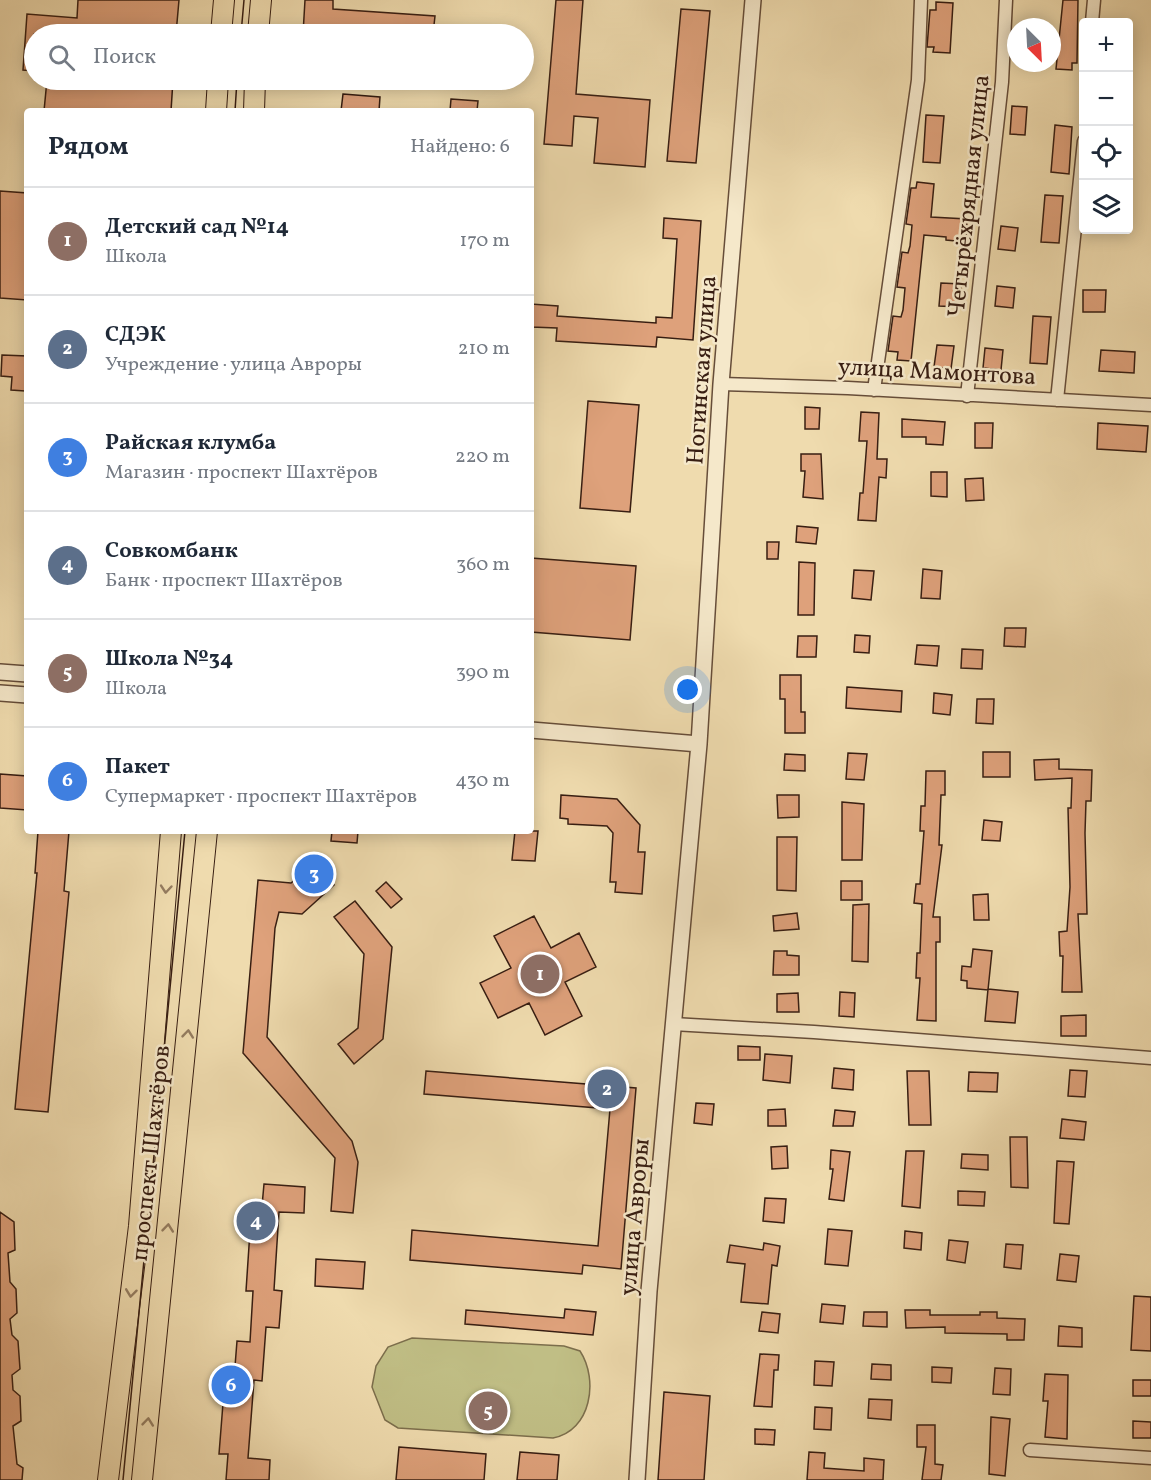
<!DOCTYPE html>
<html lang="ru">
<head>
<meta charset="utf-8">
<style>
	:root { --surface:#fff; --page:#f6f6f7; --text:#1f2937; --muted:#747a83; --line:#e0e1e3; --accent:#db2777 }
	body { margin:0; font-family:Vollkorn,serif; background:var(--page); color:var(--text) }
	.controls { position:absolute; right:18px; top:18px; display:grid; overflow:hidden; border-radius:6px; box-shadow:0 3px 15px #0003 }
	.controls button { width:54px; height:54px; display:grid; place-items:center; padding:0; border:0; border-bottom:2px solid var(--line); background:var(--surface); color:var(--text); font:30px sans-serif }
	.compass { position:absolute; left:1007px; top:18px; width:54px; height:54px; border-radius:50%; background:var(--surface); box-shadow:0 3px 15px #0003; rotate:156deg }
	.you { position:absolute; left:688px; top:690px; width:21px; height:21px; margin:-15px; border:4px solid #fff; border-radius:50%; background:#1a73e8; box-shadow:0 0 0 9px #1a73e833 }
	.badge { display:grid; place-items:center; width:39px; height:39px; border-radius:50%; background:var(--accent); color:#fff; font-size:20px; font-weight:700 }
	.pin { position:absolute; translate:-50% -50%; border:3px solid #fff; box-shadow:0 2px 6px #0006 }
	.list { margin:0; padding:0; list-style:none }
	h2 { display:flex; justify-content:space-between; align-items:center; height:78px; margin:0; padding:0 24px; font-size:26px }
	h2 small { font-size:20px; font-weight:400; color:var(--muted) }
	.list li { display:grid; grid-template-columns:39px 1fr auto; gap:18px; align-items:center; box-sizing:border-box; height:108px; padding:0 24px; border-top:2px solid var(--line) }
	.list b { display:block; font-size:22px; white-space:nowrap }
	.list p { margin:0; font-size:20px; white-space:nowrap; color:var(--muted) }
	.list em { font-size:20px; font-style:normal; color:var(--muted) }
	.icon { flex:none; width:33px; height:33px; fill:none; stroke:currentColor; stroke-width:2; stroke-linecap:round; stroke-linejoin:round }
	.map { position:relative; flex:none; width:1151px; height:1480px; overflow:hidden }
	.search { position:absolute; background:var(--surface); box-shadow:0 3px 15px #0003; left:24px; top:24px; width:510px; height:66px; display:flex; align-items:center; gap:15px; box-sizing:border-box; padding:0 21px; border-radius:33px; color:var(--muted); font-size:22px }
	.panel { position:absolute; background:var(--surface); box-shadow:0 3px 15px #0003; left:24px; top:108px; width:510px; height:726px; border-radius:6px }
	.map>svg:first-child { display:block }
	.green { fill:#c0be85; stroke:#7c6e4c; stroke-width:1.5 }
	.building { fill:#dea17b; stroke:#381e12; stroke-width:1.5 }
	.lines { fill:none; stroke-linecap:round; stroke-linejoin:round }
	.minor-casing { stroke:#664d39; stroke-width:15 }
	.tertiary-casing { stroke:#664d39; stroke-width:18 }
	.primary-casing { stroke:#381e12; stroke-width:22 }
	.minor { stroke:#f5e8ca; stroke-width:12 }
	.tertiary { stroke:#f5e8ca; stroke-width:15 }
	.primary { stroke:#efdbae; stroke-width:20 }
	.tram { stroke:#381e12; stroke-width:1.5 }
	.oneway { stroke:#947c60 }
	.labels { text-anchor:middle; stroke-width:5; stroke-linejoin:round; paint-order:stroke }
	.street-label { font-size:24px; fill:#381e12; stroke:#f5e8ca }
</style>
</head>
<body>
<div class="map">
<svg width="1151" height="1480" viewBox="0 0 1151 1480">
	<rect width="100%" height="100%" fill="#efdbae"/>
	<filter id="stains"><feTurbulence type="fractalNoise" baseFrequency=".00333" numOctaves="4"/><feColorMatrix values="0 0 0 0 .2 0 0 0 0 .09 0 0 0 0 .02 0 0 0 .5 -.17"/></filter>
	<radialGradient id="worn" r=".72"><stop offset=".6" stop-color="#630" stop-opacity="0"/><stop offset="1" stop-color="#630" stop-opacity=".3"/></radialGradient>
	<path class="green" d="M412 1338 564 1346 580 1351C599 1380 591 1431 553 1438L398 1428 385 1420 372 1387 376 1366 388 1347Z"/>
	<path class="building" d="M78 0H179L176 34H34V71L23 70 27 14 77 18Z
		M305 0H333V9L435 16 433 34H303Z
		M556 0H583L576 94 650 100 645 167 594 163 598 118 574 116 572 146 544 144Z
		M1063 0H1078L1077 63H1072V70L1056 69Z
		M936 2 953 3 950 53 933 52 934 47H927L930 10H936Z
		M681 9 710 11 696 163 667 161Z
		M47 80H173L171 111H44Z
		M343 94 380 97 379 111H341Z
		M451 99 478 101 477 111H450Z
		M1012 106 1027 107 1025 135 1010 134Z
		M926 115 944 116 940 163 923 162Z
		M1055 125 1072 127 1069 174 1051 172Z
		M917 182 934 184 931 217 967 219 966 242 946 240V237L924 235 911 361 897 360 898 352 888 351 893 316 901 317 903 310 905 288 897 287 902 252 908 253 910 246 912 225 906 224 911 188H916Z
		M0 191 27 193V300L0 298Z
		M1045 195 1063 196 1059 243 1041 242Z
		M664 218 701 221 693 340 657 337 656 347 556 341 557 328 531 327V304L558 306 557 316 656 323V317L672 318 677 239 663 238Z
		M1001 226 1018 228 1015 251 998 249Z
		M941 283 961 284 960 307 939 306Z
		M997 286 1015 288 1013 308 995 306Z
		M1083 290H1106L1105 312H1083Z
		M1033 316 1051 317 1047 364 1030 363Z
		M937 345 954 346 951 369 934 367Z
		M985 348 1003 350 1001 370 983 368Z
		M1101 350 1135 352 1134 373 1099 371Z
		M2 355 27 356 25 391 11 390 12 377 1 376Z
		M588 401 639 405 630 512 580 508Z
		M805 407 820 408 819 429H805Z
		M861 412 879 413 877 459H887L886 478 879 477 876 521 858 520 860 493H863L867 441H859Z
		M902 419 945 422 943 445 926 444V437H902Z
		M975 423H993L992 448H975Z
		M1098 423 1148 426 1146 452 1097 449Z
		M801 454H821L823 499 803 497 805 471H801Z
		M931 472H947V497L931 496Z
		M983 478 984 500 966 501 965 479Z
		M797 526 818 528 816 544 796 542Z
		M767 542H779L778 559H767Z
		M531 558 636 566 630 640 531 632Z
		M799 562 815 563 814 615H798Z
		M923 569 942 571 940 599 921 598Z
		M854 570 874 571 871 600 852 598Z
		M1005 628H1026L1025 647 1004 646Z
		M855 635 870 636 869 653 854 652Z
		M798 636H817L816 657H797Z
		M917 645 939 646 937 666 915 664Z
		M962 649 983 650 982 669 961 668Z
		M780 675H801V712H805V733H785V699H780Z
		M847 687 902 691 901 712 846 708Z
		M934 693 952 695 950 715 933 713Z
		M977 699H994L993 724 976 723Z
		M983 752H1010V777H983Z
		M848 753 867 754 864 780 846 779Z
		M785 754 805 755V771L784 770Z
		M1059 759V769L1092 770 1091 801H1086L1085 833 1087 914H1078L1082 992H1062L1063 956H1060L1059 932 1067 931 1070 887 1068 808H1071L1072 778 1035 780 1034 760Z
		M926 771H945V795H941L939 845H942L933 917H940V942H936V1021L917 1020 920 978H916L917 953H920L922 904 914 903 916 884H920L924 831H920L921 806H925Z
		M0 774 27 776V810L0 808Z
		M561 795 617 799 640 825 638 852H645L642 894 615 892 616 882H610L613 833 607 826 568 824V819L560 818Z
		M777 795H799V817L778 818Z
		M842 802 864 804 862 860H842Z
		M984 820 1002 822 1000 841 982 840Z
		M38 831H69L64 891 69 892 48 1112 15 1109 37 873H35Z
		M332 831H358L357 843 331 841Z
		M515 831H538L535 861 512 860Z
		M777 837H797L796 891 777 890Z
		M315 863 334 885 302 914 279 912 275 928 267 1037 352 1141 358 1162 353 1213 331 1211 335 1158 243 1053 258 880 291 883Z
		M841 881H862V900H841Z
		M386 882 402 899 391 908 376 891Z
		M988 894 989 920H974L973 895Z
		M355 901 392 947 383 1039 354 1064 338 1044 358 1028 364 954 334 917Z
		M869 904 868 962 852 961 853 905Z
		M797 913 799 929 774 931 773 916Z
		M534 916 551 948 579 933 596 967 565 982 582 1016 545 1035 529 1003 498 1018 480 983 511 968 494 936Z
		M973 949 992 951 988 990 967 988V981L961 980 962 966 971 967Z
		M774 951H787V955L799 956V975H773Z
		M988 989 1018 992 1015 1023 985 1021Z
		M840 992 855 993 854 1017 839 1016Z
		M798 993 799 1012H777V994Z
		M1086 1015V1036H1061V1016Z
		M738 1046 760 1047V1060H738Z
		M765 1054 792 1056 790 1083 763 1080Z
		M834 1068 854 1070 853 1090 832 1088Z
		M1070 1070 1087 1071 1085 1097 1068 1096Z
		M426 1071 636 1088 621 1269 583 1265 582 1274 410 1260 412 1230 598 1246 610 1109 424 1094Z
		M907 1071H929L931 1125H909Z
		M969 1072 998 1073 997 1092 968 1091Z
		M696 1103 714 1104 712 1125 694 1123Z
		M785 1109 786 1126H768V1110Z
		M835 1110 855 1112 853 1126H833Z
		M1062 1119 1086 1122 1084 1140 1060 1138Z
		M1010 1137H1027L1028 1188 1011 1187Z
		M787 1146 788 1168 772 1169 771 1147Z
		M831 1150 850 1152 844 1201 829 1199 833 1169H830Z
		M906 1151H924L920 1208 902 1206Z
		M962 1154 988 1155V1170L961 1168Z
		M1057 1161 1074 1162 1069 1224 1054 1223Z
		M264 1184 305 1187 304 1213 279 1212 274 1290 282 1291 279 1328 266 1327 262 1381 254 1380 248 1458 270 1460 269 1480H226L228 1454H219L225 1378 234 1379 237 1341 250 1342 253 1291H246L251 1216 261 1217Z
		M958 1191 985 1192 984 1206 958 1205Z
		M765 1198 786 1199 784 1223 763 1221Z
		M0 1212 14 1222 15 1250 8 1253 10 1282 16 1289 17 1313 10 1319 12 1335 18 1341 20 1369 12 1375 13 1390 20 1396 21 1421 13 1426 17 1464 23 1468 22 1480H0Z
		M828 1229 852 1231 848 1266 825 1264Z
		M905 1231 922 1233 921 1250 904 1248Z
		M949 1240 968 1242 965 1263 947 1260Z
		M764 1243 780 1246 777 1266 772 1265 768 1304 741 1302 745 1264 727 1262 730 1245 763 1250Z
		M1006 1244 1023 1245 1021 1269 1004 1267Z
		M1060 1254 1079 1256 1076 1282 1057 1280Z
		M316 1259 365 1262 363 1289 315 1286Z
		M1134 1296 1151 1297V1351L1131 1350Z
		M822 1304 845 1306 843 1324 820 1322Z
		M565 1309 596 1312 593 1335 465 1324 466 1310 564 1318Z
		M905 1310H930V1315H980V1312H997V1318L1025 1319 1024 1340H1007V1334L945 1333V1327L906 1328Z
		M762 1312 780 1314 778 1333 759 1331Z
		M864 1312H887V1327L863 1326Z
		M1059 1326 1082 1328V1347L1058 1346Z
		M760 1354 779 1355 778 1370H774L772 1407 754 1406Z
		M815 1361 834 1362 832 1386 814 1385Z
		M872 1364 891 1365V1380L871 1379Z
		M932 1367 952 1368 951 1383 932 1382Z
		M995 1368 1011 1369 1010 1395 993 1394Z
		M1045 1374 1068 1375 1067 1439 1045 1437 1048 1401H1043Z
		M1133 1380H1151V1396H1133Z
		M664 1392 710 1396 704 1480H658Z
		M869 1399 892 1400 891 1420 868 1418Z
		M815 1407 832 1408 831 1430 814 1429Z
		M991 1417 1010 1419 1005 1476 989 1474Z
		M1133 1421 1151 1422V1438H1133Z
		M917 1425H935V1464L943 1465 941 1480H922L926 1447H917Z
		M755 1429 775 1430 774 1445 755 1444Z
		M399 1447 486 1454 484 1480H396Z
		M520 1452 559 1455 557 1480H517Z
		M809 1452 825 1453 824 1468 864 1471V1458L884 1460 883 1480H807Z"/>
	<g class="lines">
		<g class="minor-casing">
			<path id="minor" d="M1092 22 1094 0
				M721 384 848 388 1151 405
				M874 390 918 80 921 0
				M967 396 1002 82 1006 0
				M1057 400 1084 141
				M673 1024 814 1032 1151 1058
				M1030 1450 1151 1458"/>
		</g>
		<g class="tertiary-casing">
			<path id="tertiary" d="M0 672 27 674
				M0 693 27 695
				M531 730 699 744
				M637 1480 649 1291 699 744 721 384 753 0"/>
		</g>
		<g class="primary-casing">
			<path id="primary" d="M221 34 224 0
				M258 34 261 0
				M216 111 218 80
				M254 111 255 80
				M108 1480 139 1226 171 831
				M142 1480 207 831"/>
		</g>
		<use href="#minor" class="minor"/>
		<use href="#tertiary" class="tertiary"/>
		<use href="#primary" class="primary"/>
		<path class="tram" d="M241 34 244 0
			M235 111 237 80
			M123 1480 185 831"/>
	</g>
	<defs><path id="oneway-chevron" d="M-2-3.5L2.5 0L-2 3.5" fill="none" stroke-width="1.6" stroke-linecap="round" stroke-linejoin="round" transform="scale(1.5)"/></defs>
	<g class="oneway">
		<use href="#oneway-chevron" transform="translate(166 889) rotate(95)"/>
		<use href="#oneway-chevron" transform="translate(188 1034) rotate(-84)"/>
		<use href="#oneway-chevron" transform="translate(168 1228) rotate(-84)"/>
		<use href="#oneway-chevron" transform="translate(131 1293) rotate(97)"/>
		<use href="#oneway-chevron" transform="translate(148 1422) rotate(-84)"/>
	</g>
	<g class="labels">
		<g class="street-label">
			<text transform="translate(968 196) rotate(-84)" y="8">Четырёхрядная улица</text>
			<text transform="translate(701 370) rotate(-86)" y="8">Ногинская улица</text>
			<text transform="translate(937 371) rotate(3)" y="8">улица Мамонтова</text>
			<text transform="translate(150 1153) rotate(-84)" y="8">проспект Шахтёров</text>
			<text transform="translate(634 1217) rotate(-85)" y="8">улица Авроры</text>
		</g>
	</g>
	<rect width="100%" height="100%" filter="url(#stains)"/>
	<rect width="100%" height="100%" fill="url(#worn)"/>
</svg>
<div class="controls">
<button>+</button>
<button>−</button>
<button><svg class="icon" aria-label="locate" viewBox="0 0 24 24"><circle cx="12" cy="12" r="6"/><path d="M12 2v4M12 18v4M2 12h4M18 12h4"/></svg></button>
<button><svg class="icon" aria-label="layers" viewBox="0 0 24 24"><path d="M12 4l9 5-9 5-9-5zM3 14l9 5 9-5"/></svg></button>
</div>
<svg class="compass" viewBox="-18 -18 36 36"><path d="M0-13l5 13h-10z" fill="#e53935"/><path d="M0 13l5-13h-10z" fill="#747a83"/></svg>
<div class="you"></div>
<div class="pin badge" style="left:540px;top:974px;background:#8d6e63">1</div>
<div class="pin badge" style="left:607px;top:1089px;background:#5c6f8a">2</div>
<div class="pin badge" style="left:314px;top:874px;background:#3f7fe0">3</div>
<div class="pin badge" style="left:256px;top:1221px;background:#5c6f8a">4</div>
<div class="pin badge" style="left:488px;top:1411px;background:#8d6e63">5</div>
<div class="pin badge" style="left:231px;top:1385px;background:#3f7fe0">6</div>
<div class="search"><svg class="icon" aria-label="search" viewBox="0 0 24 24"><circle cx="10" cy="10" r="6"/><path d="M15 15l6 6"/></svg>Поиск</div>
<section class="panel">
<h2>Рядом<small>Найдено: 6</small></h2>
<ul class="list">
<li><span class="badge" style="background:#8d6e63">1</span><div><b>Детский сад №14</b><p>Школа</p></div><em>170 m</em></li>
<li><span class="badge" style="background:#5c6f8a">2</span><div><b>СДЭК</b><p>Учреждение · улица Авроры</p></div><em>210 m</em></li>
<li><span class="badge" style="background:#3f7fe0">3</span><div><b>Райская клумба</b><p>Магазин · проспект Шахтёров</p></div><em>220 m</em></li>
<li><span class="badge" style="background:#5c6f8a">4</span><div><b>Совкомбанк</b><p>Банк · проспект Шахтёров</p></div><em>360 m</em></li>
<li><span class="badge" style="background:#8d6e63">5</span><div><b>Школа №34</b><p>Школа</p></div><em>390 m</em></li>
<li><span class="badge" style="background:#3f7fe0">6</span><div><b>Пакет</b><p>Супермаркет · проспект Шахтёров</p></div><em>430 m</em></li>
</ul>
</section>
</div>
</body>
</html>
